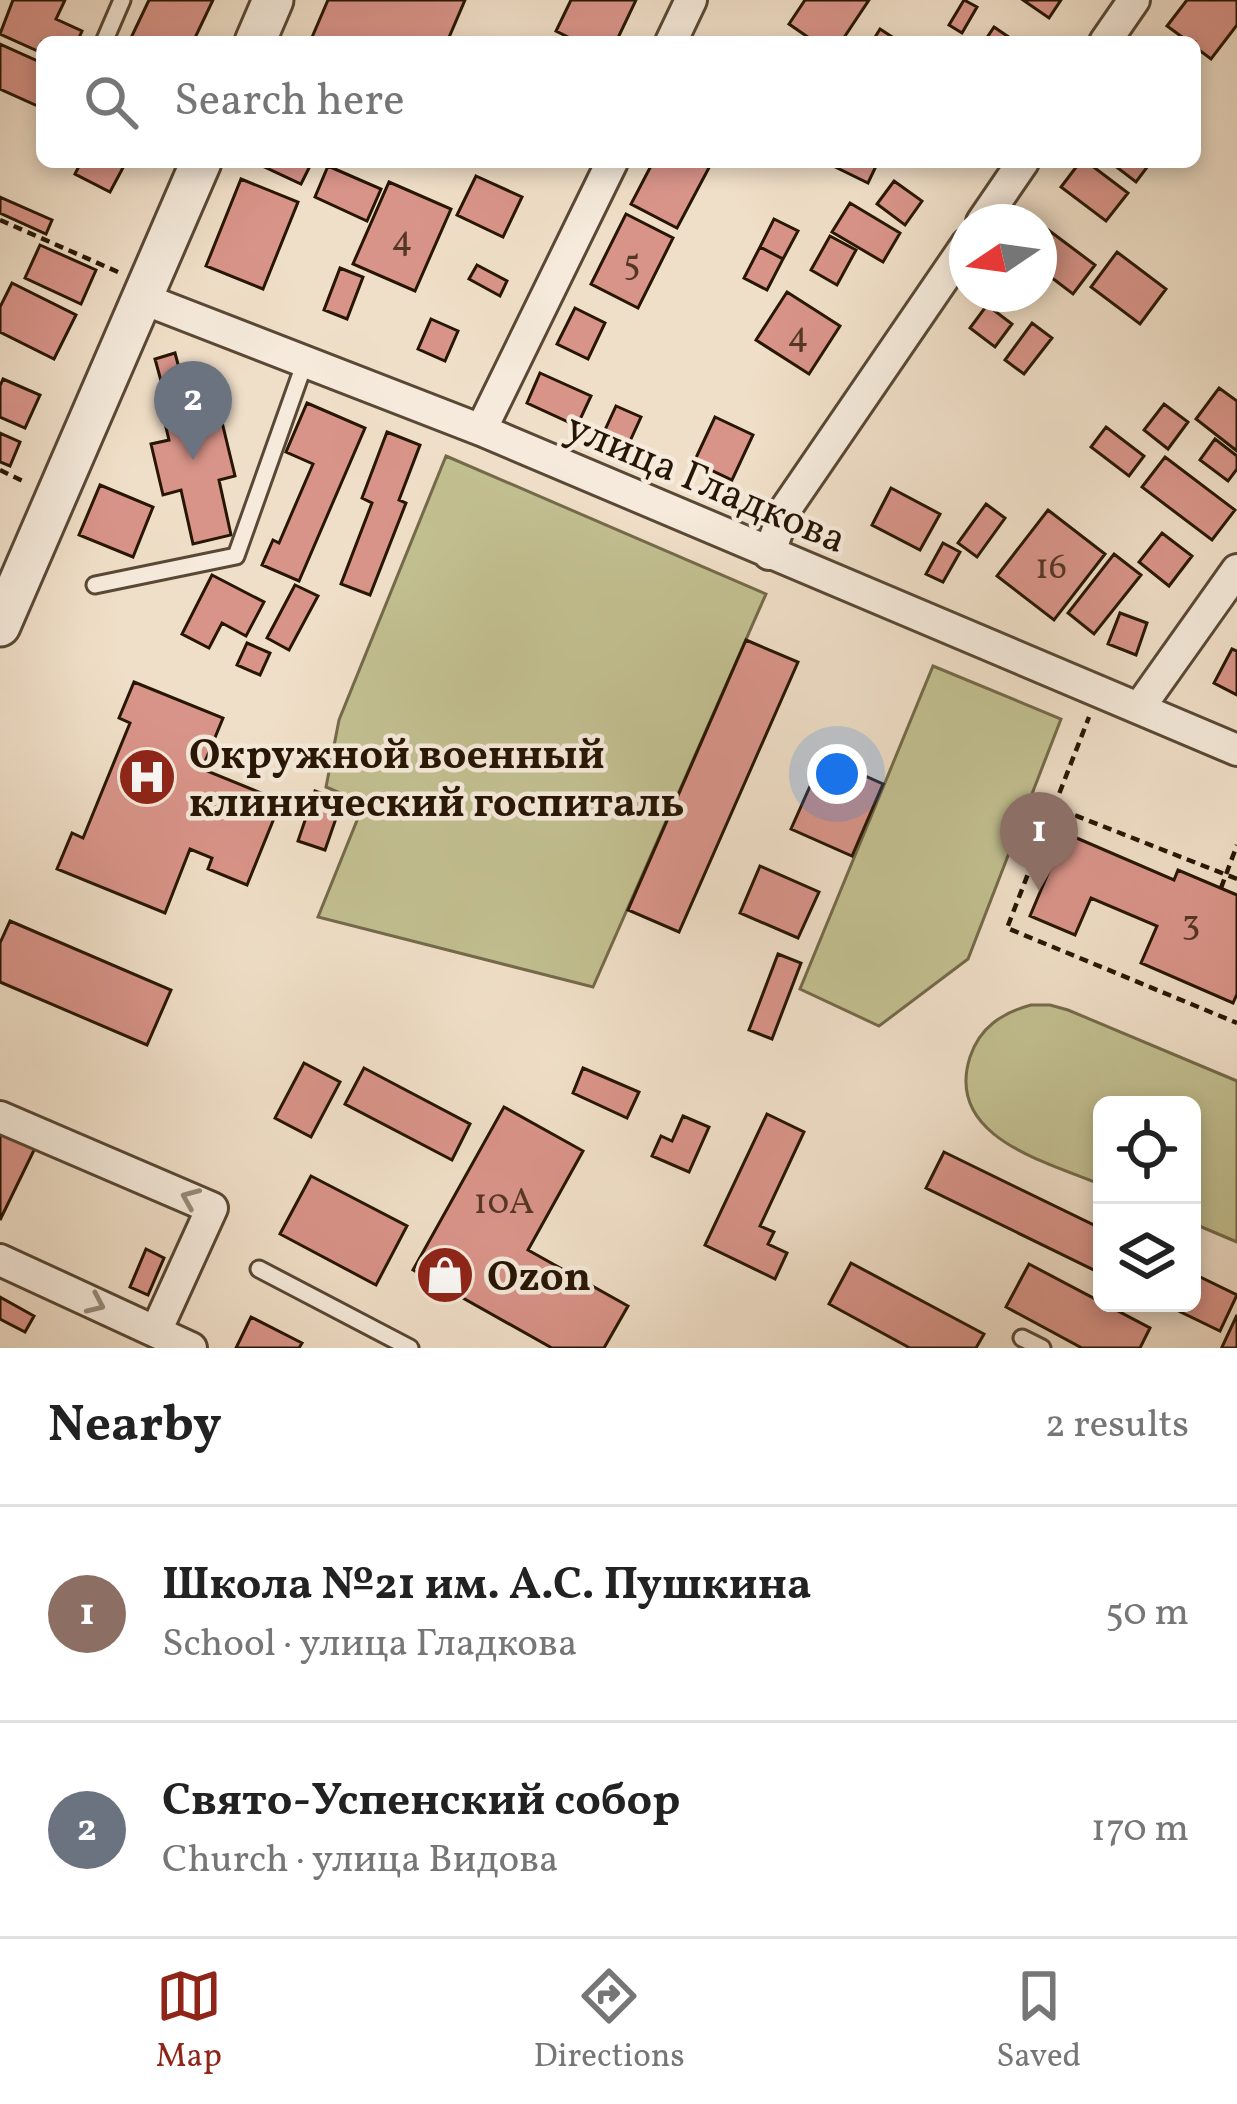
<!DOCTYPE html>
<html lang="en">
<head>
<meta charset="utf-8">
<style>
	:root { --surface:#fff; --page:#f2f2f2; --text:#222; --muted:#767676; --line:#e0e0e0; --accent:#8f2418 }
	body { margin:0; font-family:Vollkorn,serif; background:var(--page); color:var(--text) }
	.controls { position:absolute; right:36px; bottom:36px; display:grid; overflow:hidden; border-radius:18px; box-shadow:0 6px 18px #0003 }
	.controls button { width:108px; height:108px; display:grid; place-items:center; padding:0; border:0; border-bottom:3px solid var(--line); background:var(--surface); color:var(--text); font:60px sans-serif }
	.compass { position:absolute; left:949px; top:204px; width:108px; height:108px; border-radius:50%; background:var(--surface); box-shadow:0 6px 18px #0003; rotate:257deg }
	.you { position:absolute; left:837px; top:774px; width:42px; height:42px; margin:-30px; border:9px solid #fff; border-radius:50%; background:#1a73e8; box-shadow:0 0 0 18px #1a73e833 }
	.badge { display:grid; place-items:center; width:78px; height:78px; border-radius:50%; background:var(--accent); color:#fff; font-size:39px; font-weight:700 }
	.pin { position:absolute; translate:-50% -99px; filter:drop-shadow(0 3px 6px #0008) }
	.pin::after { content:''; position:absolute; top:63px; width:42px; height:36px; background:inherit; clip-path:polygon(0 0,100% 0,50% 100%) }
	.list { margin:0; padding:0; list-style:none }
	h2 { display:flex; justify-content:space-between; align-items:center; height:156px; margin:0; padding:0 48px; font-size:51px }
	h2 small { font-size:39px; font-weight:400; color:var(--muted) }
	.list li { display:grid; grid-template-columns:78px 1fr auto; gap:36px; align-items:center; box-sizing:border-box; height:216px; padding:0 48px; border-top:3px solid var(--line) }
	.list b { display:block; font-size:45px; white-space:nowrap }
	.list p { margin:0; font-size:39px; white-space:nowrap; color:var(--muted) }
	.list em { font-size:39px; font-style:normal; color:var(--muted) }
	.icon { flex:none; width:66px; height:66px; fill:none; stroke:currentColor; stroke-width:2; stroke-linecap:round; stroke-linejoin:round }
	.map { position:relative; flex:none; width:1237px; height:1348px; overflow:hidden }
	.search { position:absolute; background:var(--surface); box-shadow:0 6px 18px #0003; left:36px; right:36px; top:36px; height:132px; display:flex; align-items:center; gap:30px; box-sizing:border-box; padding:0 42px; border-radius:18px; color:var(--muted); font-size:45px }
	.sheet { height:588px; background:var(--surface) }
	nav { display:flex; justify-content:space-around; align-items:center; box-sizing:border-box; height:168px; border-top:3px solid var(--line); background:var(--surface); font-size:33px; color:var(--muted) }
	nav a { display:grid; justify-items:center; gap:6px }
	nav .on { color:var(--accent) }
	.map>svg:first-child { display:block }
	.green { fill:#c2bf90; stroke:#746a4a; stroke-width:3 }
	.building { fill:#d99489; stroke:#271604; stroke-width:3 }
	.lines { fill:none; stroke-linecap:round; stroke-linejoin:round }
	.service-casing { stroke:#594835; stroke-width:21 }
	.minor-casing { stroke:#594835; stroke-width:36 }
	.tertiary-casing { stroke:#594835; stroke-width:45 }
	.path { stroke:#271604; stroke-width:4.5; stroke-dasharray:9 6; stroke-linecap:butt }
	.service { stroke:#f5eadb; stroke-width:15 }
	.minor { stroke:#f5eadb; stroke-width:30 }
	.tertiary { stroke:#f5eadb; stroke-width:39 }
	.oneway { stroke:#988b7a }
	.labels { text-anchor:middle; stroke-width:9; stroke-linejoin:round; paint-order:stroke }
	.number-label { font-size:36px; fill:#543625 }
	.street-label { font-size:42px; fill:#271604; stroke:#f5eadb }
	.poi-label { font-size:42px; font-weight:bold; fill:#271604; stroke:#f5eadb; text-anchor:start }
</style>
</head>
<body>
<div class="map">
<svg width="1237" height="1348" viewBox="0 0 1237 1348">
	<rect width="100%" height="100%" fill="#f0dfc8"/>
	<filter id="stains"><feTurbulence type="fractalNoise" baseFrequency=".00167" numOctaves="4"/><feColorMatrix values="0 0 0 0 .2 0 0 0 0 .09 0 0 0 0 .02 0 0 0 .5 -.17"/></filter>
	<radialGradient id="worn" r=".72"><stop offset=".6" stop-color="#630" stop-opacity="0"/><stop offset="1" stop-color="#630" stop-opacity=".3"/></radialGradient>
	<path class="green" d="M446 456 766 594 593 987 318 917 364 803 326 787 339 720Z
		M933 666 1061 719 968 959 879 1026 800 989Z
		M1031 1005H1050L1068 1010 1237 1081V1242L1192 1223V1105H1102V1185C1048 1162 944 1138 970 1057 980 1027 1002 1013 1031 1005Z"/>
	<path class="building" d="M13 0H65L56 19 82 31 77 42H42V53L0 34Z
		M149 0H213L193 42H129Z
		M328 0H465L447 42H310Z
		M571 0H636L616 42H578L556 31Z
		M805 0H869L841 42H815L789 24Z
		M964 0 977 7 962 33 949 25Z
		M1023 0H1061L1049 18Z
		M1187 0H1237V25L1211 59 1195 47V42H1189L1167 26Z
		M994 27 1016 42H984Z
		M880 29 900 42H872Z
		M0 44 42 63V108L0 89Z
		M81 162H126L110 192 75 174Z
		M254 162H312L301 184Z
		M653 162H712L677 228 631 204Z
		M825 162H878L868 183Z
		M1080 162H1087L1128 193 1106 221 1061 187Z
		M1110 162H1151L1136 182Z
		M328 166 381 189 367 221 315 197Z
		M476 176 522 197 503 237 457 215Z
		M241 179 298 202 263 289 206 266Z
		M894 181 922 201 905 225 877 204Z
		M389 182 451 209 415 291 353 264Z
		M0 197 52 220 46 234 0 213Z
		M850 203 900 233 883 262 832 232Z
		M626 214 673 238 638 308 591 284Z
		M774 219 798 231 783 259 760 247Z
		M1039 223 1095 265 1073 294 1039 268Z
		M830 236 856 250 837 285 811 270Z
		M40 245 96 270 81 304 25 278Z
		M760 247 783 259 767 290 744 278Z
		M1117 252 1166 289 1140 324 1091 287Z
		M477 265 507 281 500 296 469 279Z
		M340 268 363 277 347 319 324 310Z
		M12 283 76 315 54 359 0 332V307Z
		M787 292 840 326 809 374 756 340Z
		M987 305 1012 324 995 347 970 328Z
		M575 308 605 323 588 359 557 344Z
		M431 319 458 331 445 361 418 349Z
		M1032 323 1052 338 1024 374 1005 360Z
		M175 353 186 394 166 399 155 359Z
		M540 373 591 396 577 426 527 403Z
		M3 379 40 395 25 428 0 417V386Z
		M1219 388 1237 401V451L1196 419Z
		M307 403 365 428 299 581 262 565 273 540 279 543 313 464 286 452Z
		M1164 404 1188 422 1168 449 1144 430Z
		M193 405 203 411 205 422 221 418 235 476 219 480 231 535 193 544 181 490 163 495 151 444 169 440 164 419 169 411Z
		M616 406 641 417 630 441 605 430Z
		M715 417 753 435 732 480 694 462Z
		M1106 427 1144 456 1129 476 1091 447Z
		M387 432 420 445 399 500 406 503 370 595 341 584 372 503 362 498Z
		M0 433 20 442 10 466 0 462Z
		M1215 439 1237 456V469L1228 481 1200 460Z
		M1165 457 1235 510 1212 540 1142 487Z
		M100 485 153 507 133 557 79 535Z
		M891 488 940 514 920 550 872 525Z
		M986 504 1005 518 977 557 958 543Z
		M1048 510 1105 554 1054 620 997 576Z
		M1162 533 1192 556 1169 586 1139 562Z
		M943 543 960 552 943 582 926 574Z
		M1114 554 1141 575 1094 634 1068 613Z
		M212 575 264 602 246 636 222 623 209 648 182 634Z
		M295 585 318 596 289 650 267 638Z
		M1120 613 1147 623 1136 655 1108 644Z
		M746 640 798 662 679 932 628 910Z
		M247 643 270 653 260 675 237 665Z
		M1232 649 1237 651V695L1214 683Z
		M134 682 223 718 202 769 281 801 247 885 208 869 212 858 190 849 165 913 57 869 72 833 83 838 130 723 119 718Z
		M823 757 883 784 852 856 791 829Z
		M315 791 342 801 325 850 298 841Z
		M1065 833 1174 880 1178 870 1237 895V994L1233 1003 1141 963 1157 926 1091 898 1075 935 1030 916Z
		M760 866 819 892 798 938 740 913Z
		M10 921 171 990 147 1045 0 982V943Z
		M778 954 801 963 772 1039 749 1030Z
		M304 1063 340 1082 311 1137 275 1118Z
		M364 1068 470 1124 452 1160 345 1104Z
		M583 1068 639 1092 627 1118 573 1093Z
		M504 1107 583 1151 528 1250 628 1306 604 1348H552L413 1270Z
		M767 1114 804 1132 760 1226 774 1232 768 1244 787 1253 775 1279 705 1245Z
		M683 1116 709 1127 689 1172 652 1156 661 1136 672 1141Z
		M0 1124 38 1142 0 1220Z
		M944 1152 1102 1229V1274L926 1188Z
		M311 1176 407 1226 376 1285 280 1234Z
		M146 1249 164 1258 148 1295 130 1287Z
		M851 1263 984 1334 976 1348H910L829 1304Z
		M1029 1264 1150 1328 1140 1348H1082L1006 1307Z
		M1192 1273 1237 1295 1220 1331 1162 1303H1192Z
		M0 1297 34 1316 25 1332 0 1319Z
		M1237 1315V1348H1224L1222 1347Z
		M251 1317 302 1343 299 1348H236Z"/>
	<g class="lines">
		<g class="service-casing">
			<path id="service" d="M104 42 122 0
				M95 585 236 556 305 362
				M259 1269 410 1348
				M1022 1338 1042 1348"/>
		</g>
		<g class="minor-casing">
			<path id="minor" d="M671 42 691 0
				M1105 42 1134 0
				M982 222 1023 162
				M141 298 481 430 1237 750
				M481 430 612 162
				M769 554 785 510 967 244
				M1139 708 1237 570
				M0 1117 212 1208 156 1331
				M0 1260 191 1348"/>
		</g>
		<g class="tertiary-casing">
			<path id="tertiary" d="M255 42 273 0
				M0 626 201 162"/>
		</g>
		<path class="path" d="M0 220 118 272
			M0 470 27 483
			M1054 807 1089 717
			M1237 879 1054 807 1007 928 1237 1023
			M1221 888 1237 845"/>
		<use href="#service" class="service"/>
		<use href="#minor" class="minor"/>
		<use href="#tertiary" class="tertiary"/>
	</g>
	<defs><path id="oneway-chevron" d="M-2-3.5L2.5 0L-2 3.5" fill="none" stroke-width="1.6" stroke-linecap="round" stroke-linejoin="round" transform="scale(3)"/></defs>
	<g class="oneway">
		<use href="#oneway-chevron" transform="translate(190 1198) rotate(-157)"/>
		<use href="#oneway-chevron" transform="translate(96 1304) rotate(24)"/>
	</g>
	<defs>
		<g id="hospital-disc" transform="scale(3)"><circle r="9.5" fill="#8f2418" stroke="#f5eadb"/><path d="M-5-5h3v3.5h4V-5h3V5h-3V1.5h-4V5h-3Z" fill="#fff"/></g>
		<g id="shop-disc" transform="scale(3)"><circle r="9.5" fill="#8f2418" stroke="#f5eadb"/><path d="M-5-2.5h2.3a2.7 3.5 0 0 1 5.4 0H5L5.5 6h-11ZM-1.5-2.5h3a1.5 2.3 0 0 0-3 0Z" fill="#fff"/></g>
	</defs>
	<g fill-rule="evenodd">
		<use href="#hospital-disc" x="147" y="777"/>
		<use href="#shop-disc" x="445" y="1275"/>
	</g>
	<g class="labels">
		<g class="number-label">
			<text x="402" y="250">4</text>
			<text x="632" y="274">5</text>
			<text x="798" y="346">4</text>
			<text x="1051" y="578">16</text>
			<text x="1191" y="934">3</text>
			<text x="504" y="1213">10А</text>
		</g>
		<g class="street-label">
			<text transform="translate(707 481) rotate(23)" y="15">улица Гладкова</text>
		</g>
		<g class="poi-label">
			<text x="189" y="768">Окружной военный<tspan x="189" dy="48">клинический госпиталь</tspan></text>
			<text x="487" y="1290">Ozon</text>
		</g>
	</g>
	<rect width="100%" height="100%" filter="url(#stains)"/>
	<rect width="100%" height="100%" fill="url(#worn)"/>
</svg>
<div class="controls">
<button><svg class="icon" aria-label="locate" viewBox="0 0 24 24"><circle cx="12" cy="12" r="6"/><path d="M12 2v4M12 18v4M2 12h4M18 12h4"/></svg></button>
<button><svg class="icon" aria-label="layers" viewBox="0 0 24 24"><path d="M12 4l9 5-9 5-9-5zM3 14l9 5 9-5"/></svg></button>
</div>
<svg class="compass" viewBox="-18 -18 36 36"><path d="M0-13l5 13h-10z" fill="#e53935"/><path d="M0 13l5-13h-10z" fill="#767676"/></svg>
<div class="you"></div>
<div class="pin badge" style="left:1039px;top:891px;background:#8d6e63">1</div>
<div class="pin badge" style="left:193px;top:460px;background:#6b7280">2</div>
<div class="search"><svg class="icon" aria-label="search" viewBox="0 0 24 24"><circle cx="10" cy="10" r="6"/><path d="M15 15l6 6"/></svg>Search here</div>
</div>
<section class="sheet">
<h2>Nearby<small>2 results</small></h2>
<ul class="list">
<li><span class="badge" style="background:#8d6e63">1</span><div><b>Школа №21 им. А.С. Пушкина</b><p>School · улица Гладкова</p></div><em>50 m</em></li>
<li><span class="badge" style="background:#6b7280">2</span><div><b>Свято-Успенский собор</b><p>Church · улица Видова</p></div><em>170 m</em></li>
</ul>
</section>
<nav>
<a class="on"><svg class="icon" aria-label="map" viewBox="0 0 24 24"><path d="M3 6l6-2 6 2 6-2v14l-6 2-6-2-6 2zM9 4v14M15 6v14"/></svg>Map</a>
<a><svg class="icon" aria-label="directions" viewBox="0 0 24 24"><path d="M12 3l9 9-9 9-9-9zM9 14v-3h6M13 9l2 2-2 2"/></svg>Directions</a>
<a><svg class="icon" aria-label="saved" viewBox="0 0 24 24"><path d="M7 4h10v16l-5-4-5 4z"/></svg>Saved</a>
</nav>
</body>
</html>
